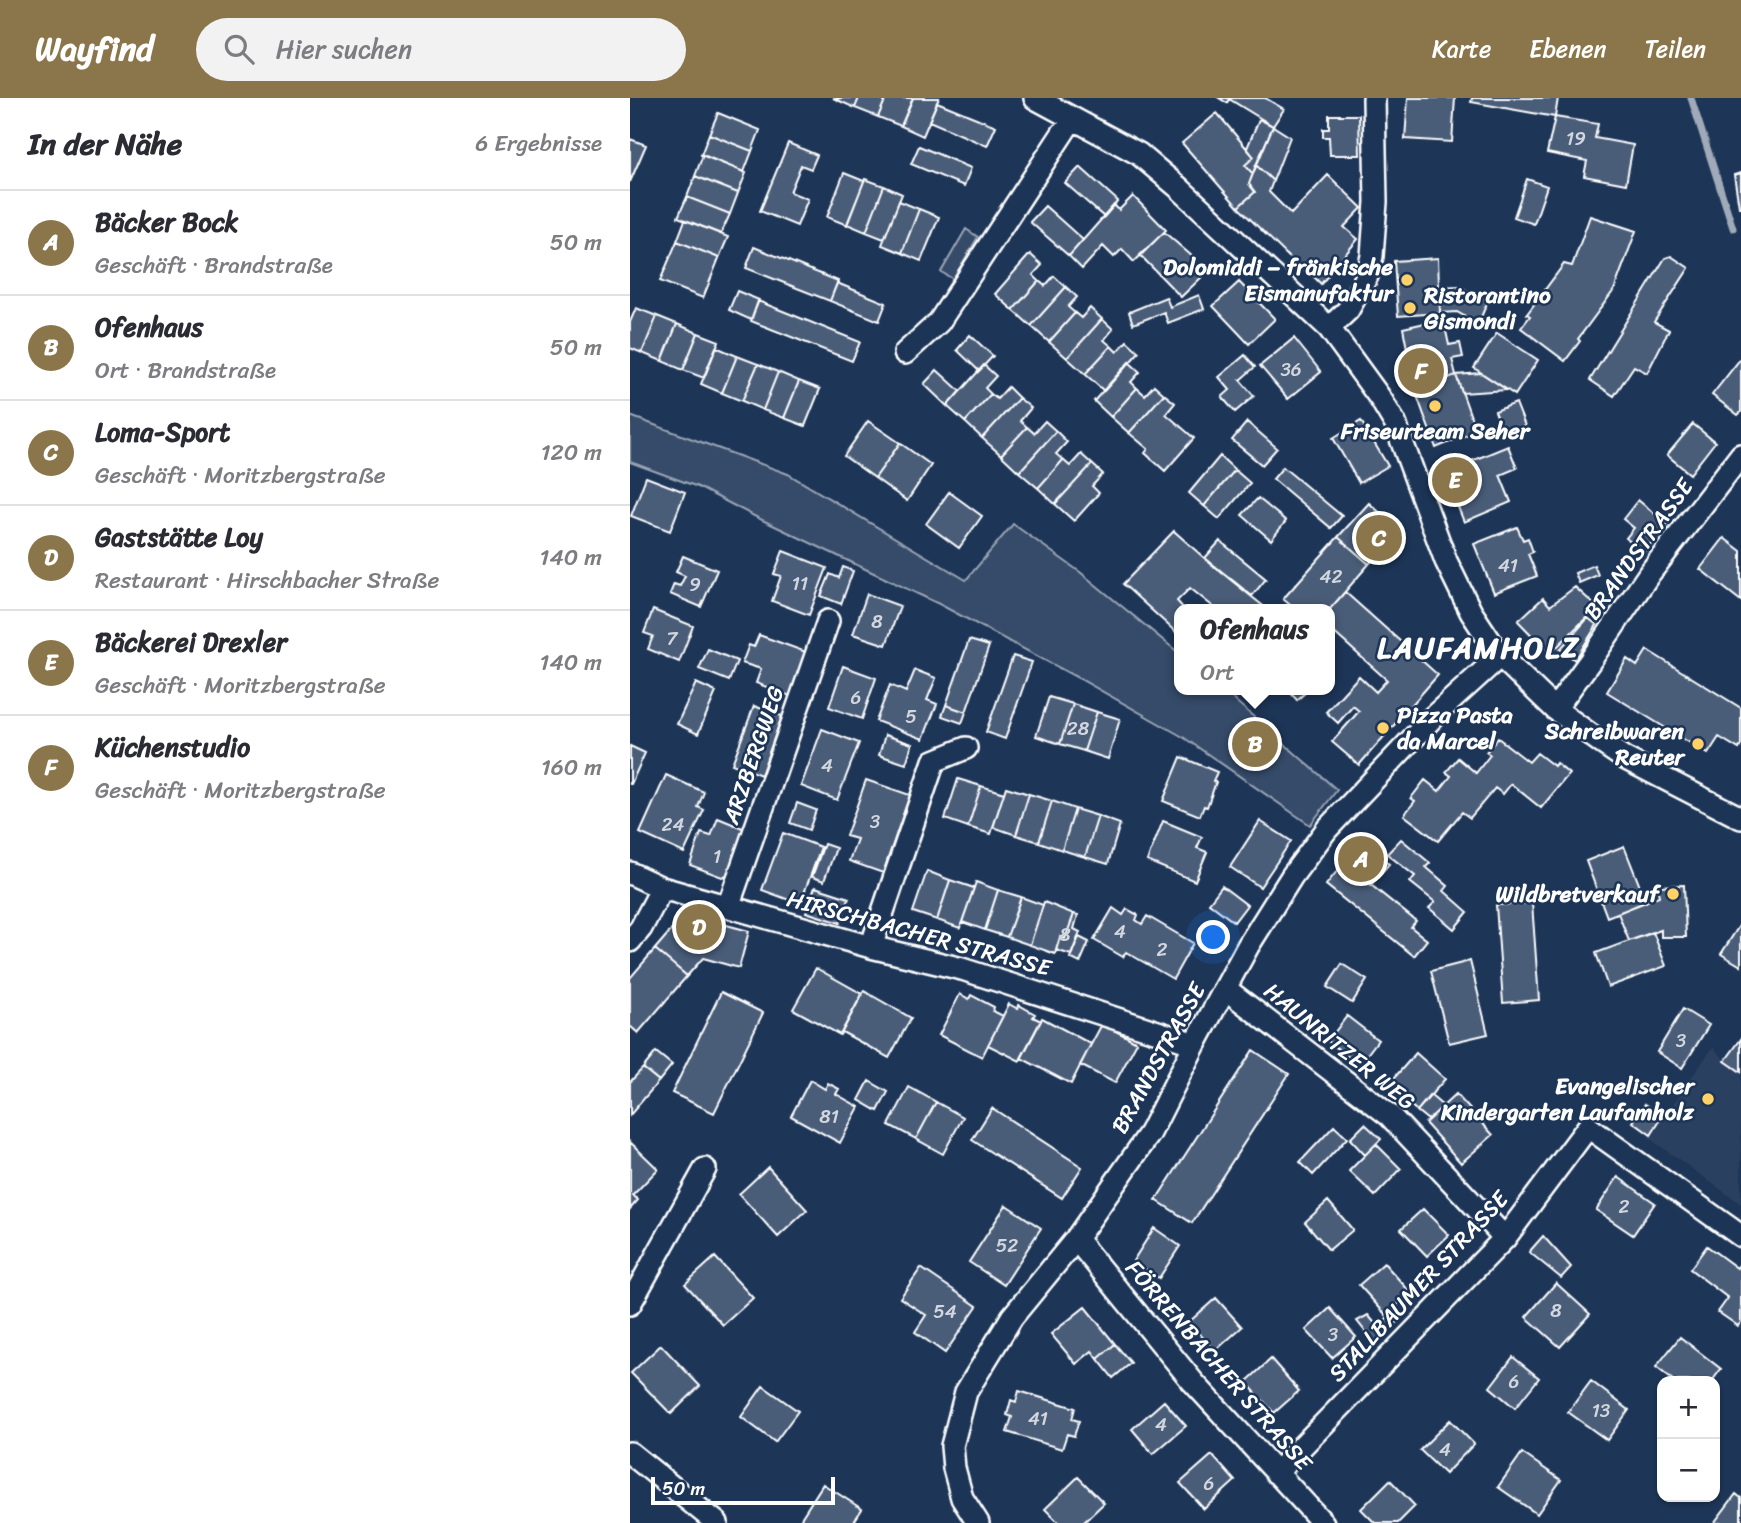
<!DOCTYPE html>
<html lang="de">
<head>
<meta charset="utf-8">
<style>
	:root { --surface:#fff; --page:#f2f2f3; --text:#2b2b33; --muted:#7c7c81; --line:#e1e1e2; --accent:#8a764a }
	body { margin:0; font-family:Sriracha,sans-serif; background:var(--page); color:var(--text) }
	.controls { position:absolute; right:21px; bottom:21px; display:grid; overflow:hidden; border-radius:14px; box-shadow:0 2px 5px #0004 }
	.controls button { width:63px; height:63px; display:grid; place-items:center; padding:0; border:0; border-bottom:2px solid var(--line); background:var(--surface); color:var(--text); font:35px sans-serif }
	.scale { position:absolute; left:21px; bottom:18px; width:184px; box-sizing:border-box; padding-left:7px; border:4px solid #fff; border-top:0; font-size:19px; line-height:24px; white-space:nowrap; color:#fff; -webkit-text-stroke:5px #1d3557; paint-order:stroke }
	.you { position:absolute; left:584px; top:840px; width:24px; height:24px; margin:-18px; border:5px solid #fff; border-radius:50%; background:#1a73e8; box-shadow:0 0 0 10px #1a73e833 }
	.badge { display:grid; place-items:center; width:46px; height:46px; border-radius:50%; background:var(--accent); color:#fff; font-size:23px; font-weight:700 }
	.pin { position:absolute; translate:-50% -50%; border:4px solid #fff; box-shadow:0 2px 7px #0006 }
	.popup { position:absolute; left:544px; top:506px; width:161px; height:91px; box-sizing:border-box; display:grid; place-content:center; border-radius:14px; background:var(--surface); filter:drop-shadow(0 2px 5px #0005); font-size:23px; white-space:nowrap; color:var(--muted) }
	.popup b { font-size:26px; color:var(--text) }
	.popup::after { content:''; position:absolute; left:50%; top:100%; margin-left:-14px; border:14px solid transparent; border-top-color:var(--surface) }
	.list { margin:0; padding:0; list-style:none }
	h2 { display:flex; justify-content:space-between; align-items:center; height:91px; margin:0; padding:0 28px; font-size:30px }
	h2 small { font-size:23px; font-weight:400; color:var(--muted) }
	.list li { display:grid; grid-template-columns:46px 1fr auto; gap:21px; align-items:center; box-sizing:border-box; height:105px; padding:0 28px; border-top:2px solid var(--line) }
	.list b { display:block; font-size:26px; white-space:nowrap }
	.list p { margin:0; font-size:23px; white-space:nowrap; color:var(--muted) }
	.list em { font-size:23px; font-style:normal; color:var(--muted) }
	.icon { flex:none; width:38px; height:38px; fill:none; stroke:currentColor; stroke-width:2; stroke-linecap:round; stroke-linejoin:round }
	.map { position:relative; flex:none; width:1111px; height:1425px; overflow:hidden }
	header { display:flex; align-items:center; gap:42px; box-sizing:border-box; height:98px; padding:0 35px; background:var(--accent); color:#fff }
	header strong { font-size:33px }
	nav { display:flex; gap:38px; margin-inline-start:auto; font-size:24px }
	.search { width:490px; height:63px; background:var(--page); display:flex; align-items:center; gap:18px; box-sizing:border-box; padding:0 24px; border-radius:38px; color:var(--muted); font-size:26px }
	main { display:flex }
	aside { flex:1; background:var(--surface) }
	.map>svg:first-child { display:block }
	.built { fill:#2a4161 }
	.green { fill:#364b69; stroke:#9aa5b4; stroke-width:2 }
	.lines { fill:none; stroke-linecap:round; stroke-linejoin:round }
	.stream { stroke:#a0aab8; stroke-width:7 }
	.building { fill:#4a5d79; stroke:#fff; stroke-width:2 }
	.street-casing { stroke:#fff; stroke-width:26 }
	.street { stroke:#1d3557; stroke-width:21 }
	.poi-dot { fill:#ffd166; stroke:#1d3557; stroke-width:2.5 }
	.labels { text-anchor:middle; stroke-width:5; stroke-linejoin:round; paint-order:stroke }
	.number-label { font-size:19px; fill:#d2d6de }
	.poi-label { font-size:23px; font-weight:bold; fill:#fff; stroke:#1d3557; text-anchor:end }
	.street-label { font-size:23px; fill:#fff; stroke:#1d3557 }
	.district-label { font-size:30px; font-weight:bold; letter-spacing:2px; fill:#fff; stroke:#1d3557 }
</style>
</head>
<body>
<header>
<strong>Wayfind</strong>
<div class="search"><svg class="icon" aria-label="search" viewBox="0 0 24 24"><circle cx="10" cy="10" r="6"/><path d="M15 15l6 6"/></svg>Hier suchen</div>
<nav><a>Karte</a><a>Ebenen</a><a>Teilen</a></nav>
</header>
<main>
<aside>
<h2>In der Nähe<small>6 Ergebnisse</small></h2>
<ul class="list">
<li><span class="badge">A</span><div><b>Bäcker Bock</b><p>Geschäft · Brandstraße</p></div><em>50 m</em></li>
<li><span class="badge">B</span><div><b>Ofenhaus</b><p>Ort · Brandstraße</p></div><em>50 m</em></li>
<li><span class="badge">C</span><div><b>Loma-Sport</b><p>Geschäft · Moritzbergstraße</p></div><em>120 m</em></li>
<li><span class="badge">D</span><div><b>Gaststätte Loy</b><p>Restaurant · Hirschbacher Straße</p></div><em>140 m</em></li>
<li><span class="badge">E</span><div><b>Bäckerei Drexler</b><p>Geschäft · Moritzbergstraße</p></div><em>140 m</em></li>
<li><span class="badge">F</span><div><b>Küchenstudio</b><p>Geschäft · Moritzbergstraße</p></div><em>160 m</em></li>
</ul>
</aside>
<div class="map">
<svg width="1111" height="1425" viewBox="0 0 1111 1425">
	<rect width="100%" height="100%" fill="#1d3557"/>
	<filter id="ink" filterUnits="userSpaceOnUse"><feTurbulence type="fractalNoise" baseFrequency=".0143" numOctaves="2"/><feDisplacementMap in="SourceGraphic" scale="14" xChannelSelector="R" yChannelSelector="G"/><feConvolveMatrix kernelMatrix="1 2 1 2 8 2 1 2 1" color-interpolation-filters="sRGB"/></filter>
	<g filter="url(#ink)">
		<path class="built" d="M1111 941V1106L1019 1040 1083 949 1095 962Z"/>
		<path class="green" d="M336 131 348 139 323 181 311 174Z
			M0 318 158 376 336 482 383 426 450 474 550 556V592H593L707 692 680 727 553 639 450 581 309 506 126 419 68 389 0 364Z"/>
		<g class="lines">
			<path class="stream" d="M1061 0 1103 130"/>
		</g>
		<path class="building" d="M203 0H229L225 10Z
			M229 0H256L248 19 225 10Z
			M256 0H283L271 28 248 19Z
			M283 0H309L293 38 271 28Z
			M589 0H635L654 11 643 28 599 1 597 5Z
			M778 0H825L822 44 775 41Z
			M842 0H928L925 19 841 4Z
			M307 4 366 28 357 48 299 23Z
			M88 15 130 32 122 53 79 36Z
			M587 15 624 59 615 67 623 76 619 86 625 94 608 109 552 45Z
			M699 17H729L730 57H700L699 39H693V31H699Z
			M925 19 968 26 965 40 1003 47 996 86 954 78 957 63 917 55Z
			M629 21 643 28 623 76 615 67 624 59 617 50Z
			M643 28 660 39 643 83 626 67Z
			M79 36 122 53 114 74 71 57Z
			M0 41 16 47 0 84Z
			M158 45 187 57 181 71 171 67 160 94 178 101 167 128 130 113Z
			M289 48 341 70 334 88 281 66Z
			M73 57 116 75 108 95 65 78Z
			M626 67 643 83 639 94 661 116 698 77 732 110 714 129 728 141 691 186 675 170 673 173 608 109 625 94 619 86Z
			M450 69 488 103 474 119 435 85Z
			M214 75 234 83 217 127 197 119Z
			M1111 75V109H1109L1104 77Z
			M65 78 108 95 100 116 57 99Z
			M235 81 254 88 236 134 217 126Z
			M897 81 917 88 904 126 884 119Z
			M254 88 272 96 254 141 236 134Z
			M503 98 536 132 504 164 492 151 484 159 473 148 452 171 439 158 484 107 489 112Z
			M57 99 100 116 91 136 48 119Z
			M269 103 289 111 272 155 252 147Z
			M415 108 453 142 439 158 400 124Z
			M289 111 309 119 291 163 272 155Z
			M960 118 1006 133 984 192 948 241 950 243 935 263 891 230 900 218 897 216 934 166 942 168Z
			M55 122 98 139 89 160 47 143Z
			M534 134 563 159 561 161 575 176 551 199 510 157Z
			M47 143 89 160 73 200 30 183Z
			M124 149 208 183 200 203 116 170Z
			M400 156 412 167 403 177 409 183 383 212 365 196Z
			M1041 158 1059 170 1024 224 1039 232 1017 275 1004 268 984 298 960 282 1035 160Z
			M808 160 810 215 768 218 764 163Z
			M424 178 436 189 401 228 383 212 409 183 415 188Z
			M609 184 645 221 619 246 583 208Z
			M207 185 256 205 249 223 200 203Z
			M828 188 858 203 848 226 827 214 810 215V189Z
			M436 189 447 199 438 209 445 215 419 244 401 228Z
			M107 193 129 202 121 222 99 212Z
			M569 197 574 211 538 225 534 214 503 226 499 214 536 199 540 209Z
			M128 203 230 244 222 263 121 223Z
			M6 210 27 218 12 255 0 250V224Z
			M460 210 472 221 437 260 419 244 445 215 451 220Z
			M27 218 47 226 32 263 12 255Z
			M472 221 483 231 474 242 481 248 455 276 437 260Z
			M814 224 819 247 830 245 833 259 822 261 826 277 785 292 773 230 795 225V229Z
			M47 226 68 235 53 272 32 263Z
			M68 235 89 243 74 280 53 272Z
			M867 235 908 262 885 297 844 270Z
			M340 237 363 258 349 273 327 252Z
			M664 240 691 274 658 301 630 268Z
			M497 243 509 254 474 293 455 276 481 248 487 254Z
			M86 249 107 258 92 295 71 286Z
			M615 257 625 269 610 282 624 298 605 314 592 299 600 292 589 279Z
			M107 258 128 266 112 303 92 295Z
			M1111 260V314L1108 317 1082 297Z
			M499 264 510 274 501 284 507 290 481 319 464 303Z
			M128 266 148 274 133 312 112 303Z
			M354 267 366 278 355 290 361 296 335 324 317 308Z
			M307 272 330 293 317 308 294 286Z
			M148 274 169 283 154 320 133 312Z
			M851 275 877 292 832 295 826 277Z
			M826 277 846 333 806 350 785 292Z
			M169 283 190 291 175 328 154 320Z
			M524 287 534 296 499 335 481 319 507 290 515 297Z
			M378 289 389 300 352 340 335 324 361 296 367 301Z
			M534 296 545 305 536 316 564 340 535 373 515 355 518 351 499 335Z
			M389 300 401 310 390 323 397 329 371 357 352 340Z
			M886 305 895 328 874 336 865 313Z
			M238 323 270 345 245 380 214 358Z
			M415 323 426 333 389 374 371 357 397 329 404 335Z
			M731 323 758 368 729 385 703 340Z
			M617 324 647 350 632 367 602 342Z
			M1063 326 1085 344 1060 376 1037 357Z
			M426 333 437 344 426 356 433 362 408 390 389 374Z
			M270 345 301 367 277 403 245 380Z
			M878 348 887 370 870 377 881 404 834 424 814 374Z
			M451 356 462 366 425 406 408 390 433 362 440 368Z
			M590 358 605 372 574 408 559 395Z
			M462 366 473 376 462 388 469 395 444 423 425 406Z
			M653 369 712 418 701 430 643 381Z
			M605 372 620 385 589 421 574 408Z
			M16 379 55 394 40 433 1 418Z
			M319 394 352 418 329 450 296 426Z
			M628 400 656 423 641 442 612 417Z
			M1008 402 1037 426 1013 455 996 440 1004 430 993 421Z
			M739 405 770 432 739 466 708 439Z
			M887 429 893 442 898 440 903 454 898 456 907 478 864 495 844 446Z
			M544 433 581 466 637 511H586L560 490 547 503 554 511H550V538L493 486Z
			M708 439 739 466 700 511H665L653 501Z
			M1094 440 1111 453V503L1070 471Z
			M590 443 636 481 622 498 575 460Z
			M153 453 197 470 179 517 142 503 151 478 144 476Z
			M53 458 87 472 71 509 40 496 44 486 50 488 55 478 46 474Z
			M964 467 968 477 949 485 945 475Z
			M213 469 223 473 211 506 191 498 200 476 209 480Z
			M945 489 967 509 920 556 888 523 913 500 920 508Z
			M715 494 808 577 729 667 702 644 729 613 723 608 708 625 696 614 729 578 746 594 757 582 700 531V511Z
			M237 496 270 508 256 547 223 536Z
			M23 512 63 528 49 564 18 551 23 538 14 535Z
			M958 520 967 527 945 562 930 551Z
			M129 537 176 554 160 598 126 585 131 571 112 565 119 547 124 549Z
			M339 542 359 548 336 614 316 607Z
			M78 551 107 563 99 583 69 571Z
			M1017 552 1111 610V647L1109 651 1089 639 1078 656 977 594 997 561 1007 568Z
			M383 558 402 564 375 641 356 634Z
			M213 568 246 580 232 621 199 609Z
			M285 572 306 580 297 602 307 606 293 641 246 623 260 587 276 594Z
			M66 585 86 594 68 636 47 626Z
			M658 592H678L667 602Z
			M419 599 443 606 430 646 406 638Z
			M443 606 467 614 454 653 430 646Z
			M316 607 336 614 332 625 312 618Z
			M124 608 152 618 131 677 102 666Z
			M467 614 490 621 478 661 454 653Z
			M192 631 229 645 207 702 171 688Z
			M622 636 632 639 627 655 617 652Z
			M255 637 282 646 276 666 249 657Z
			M868 640 899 664 907 655 924 668 926 665 939 676 911 710 881 686 873 696 865 690 840 720 832 714 808 743 774 717 785 703 781 700 795 682 809 693 821 678 816 674 828 660 846 675 860 657 856 654Z
			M0 648 15 655 1 686H0Z
			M551 659 587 674 583 683 586 684 577 709 574 708 570 718 533 703Z
			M36 677 74 694 68 709 74 712 54 755 10 735Z
			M328 681 351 688 338 729 315 721Z
			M236 682 280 697 253 775 219 763 227 741 216 738Z
			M351 688 374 695 361 736 338 729Z
			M376 689 399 696 386 737 363 729Z
			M399 696 422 703 409 744 386 737Z
			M422 703 445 711 432 752 409 744Z
			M167 705 186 712 179 732 160 725Z
			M445 711 468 718 455 759 432 752Z
			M468 718 490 726 478 766 455 759Z
			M88 720 115 731 99 776 92 779 60 767 71 735 81 738Z
			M533 723 572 739 567 750 577 754 565 783 517 763Z
			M630 723 661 743 630 789 600 769Z
			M153 735 191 749 170 806 132 792Z
			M771 741 800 765 796 769 818 788 814 793 838 814 824 831 799 810 805 804 780 784 785 778 757 756Z
			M730 744 759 766 741 787 786 823 781 829 797 842 784 858 696 787Z
			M194 746 206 750 194 783 182 779Z
			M994 748 1016 804 977 819 956 763Z
			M297 773 320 782 307 822 283 814Z
			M320 782 344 790 330 830 307 822Z
			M346 784 368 792 355 832 332 824Z
			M1054 787 1056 839H1031V832L999 843 988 815 1029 798 1027 788Z
			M592 788 617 807 604 824 579 805Z
			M185 789 219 800 210 825 176 814Z
			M368 792 391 799 377 839 355 832Z
			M391 799 413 807 400 847 377 839Z
			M414 804 444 816 435 841 430 839 425 856 400 847Z
			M902 805 909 902 873 905 866 807Z
			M483 810 493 817 497 811 508 817 506 822 512 826 517 818 563 845 543 881 496 854 493 859 464 842Z
			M55 816 119 833 109 870 73 860 57 878 25 851Z
			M444 816 448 817 444 831 450 834 441 857 426 852 430 839 435 841Z
			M1111 825V868L1091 856Z
			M1023 834 1036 868 978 889 966 855Z
			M449 839 459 844 450 865 440 860Z
			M25 851 57 878 8 935 0 928V880Z
			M840 863 858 936 819 945 801 873Z
			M712 866 737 882 722 905 697 889Z
			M186 870 232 896 210 937 163 911Z
			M234 893 281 920 259 960 212 934Z
			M91 894 133 915 84 1015 42 995Z
			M330 896 339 901 341 897 364 909 363 913 373 918 352 959 309 937Z
			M379 906 388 911 389 907 405 916 403 919 411 923 390 963 358 947Z
			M1053 911 1079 927 1052 970 1027 954Z
			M717 918 748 942 729 967 698 943Z
			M412 920 461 946 441 986 391 960Z
			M472 926 507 944 485 985 450 967Z
			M1111 941V974L1095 963Z
			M623 952 659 976 562 1125 526 1102Z
			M26 954 42 967 29 983 13 970Z
			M786 955 815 981 787 1013 758 987Z
			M13 970 29 983 0 1017V984Z
			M180 982 195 991 198 985 209 991 206 996 229 1009 210 1045 161 1018Z
			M239 983 258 994 248 1013 229 1002Z
			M279 989 306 1004 286 1041 259 1027Z
			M826 996 863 1037 831 1065 795 1025Z
			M800 997 813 1008 798 1022 787 1013Z
			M306 1004 333 1019 313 1056 286 1041Z
			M1015 1006 1033 1018 1021 1037 1003 1024Z
			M362 1010 452 1069 432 1100 342 1042Z
			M735 1026 751 1041 735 1057 720 1041Z
			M704 1028 717 1040 683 1077 670 1064Z
			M0 1044 28 1071 3 1097 8 1102 0 1111Z
			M746 1046 771 1071 745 1098 719 1073Z
			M138 1069 177 1112 148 1139 109 1096Z
			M988 1079 1025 1105 1003 1137 966 1112Z
			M698 1103 723 1132 699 1152 675 1124Z
			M376 1107 411 1130 374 1187 339 1164Z
			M793 1111 819 1137 797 1158 771 1131Z
			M524 1130 550 1148 529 1180 503 1163Z
			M913 1138 941 1169 931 1180 899 1154Z
			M1077 1148 1107 1170 1111 1164V1224L1108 1228 1088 1214 1098 1200 1060 1171Z
			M85 1159 123 1200 93 1227 55 1186Z
			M754 1165 781 1195 756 1217 729 1187Z
			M291 1170 347 1208 315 1255 285 1234 296 1217 270 1200Z
			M926 1185 960 1216 930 1249 896 1219Z
			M586 1200 612 1229 585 1253 559 1224Z
			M455 1209 485 1246 468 1261 462 1253 446 1266 421 1236Z
			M700 1210 726 1239 702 1260 676 1232Z
			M738 1217 748 1229 759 1218 767 1224 746 1247 727 1223Z
			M1050 1239 1091 1271 1082 1283H1044L1026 1269Z
			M485 1246 501 1265 483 1280 468 1261Z
			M31 1247 70 1288 41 1316 1 1275Z
			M883 1259 909 1280 885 1310 860 1289Z
			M641 1261 669 1293 644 1315 616 1284Z
			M961 1283 999 1312 977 1342 938 1314Z
			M133 1288 168 1313 145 1344 111 1319Z
			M389 1293 445 1310 442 1321 449 1323 444 1338 437 1336 432 1351 377 1334 382 1319 377 1317 381 1302 386 1304Z
			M534 1303 556 1328 523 1356 502 1331Z
			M820 1322 844 1346 815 1376 790 1352Z
			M892 1355 931 1382 907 1416 868 1389Z
			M582 1357 605 1383 574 1411 550 1385Z
			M448 1379 474 1405 453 1425H429L415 1411Z
			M760 1382 785 1408 768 1425H745L731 1411Z
			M193 1386 232 1411 223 1425H168Z
			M1106 1396 1111 1400V1425H1084Z"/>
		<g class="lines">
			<g class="street-casing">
				<path id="street" d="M405 0 509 56 548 89 699 230 750 300 765 325 816 463 841 514 870 558 925 611 972 645 994 660 1111 720
					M699 230 718 212 737 178 742 158 746 104 744 0
					M275 255 309 224 442 21
					M925 611 960 563 1019 476 1111 357
					M0 775 32 790 241 849 332 871 565 946
					M98 809 198 523
					M0 843 11 830 32 790
					M241 849 304 663 336 650
					M596 891 760 1018 875 1140
					M446 1141 563 1284 693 1425
					M0 1206 75 1071
					M0 1355 87 1425
					M646 1375 875 1140 958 1029 1111 1138
					M348 1425 332 1400 324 1370 322 1348 336 1294 382 1219 446 1141 520 1035 565 946 618 848 662 778 697 731 804 618 870 558"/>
			</g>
			<use href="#street" class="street"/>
		</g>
	</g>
	<g class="poi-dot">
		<circle cx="777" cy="182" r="7"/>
		<circle cx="780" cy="210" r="7"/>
		<circle cx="805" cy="308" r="7"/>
		<circle cx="753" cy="630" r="7"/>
		<circle cx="1068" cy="646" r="7"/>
		<circle cx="1043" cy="796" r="7"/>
		<circle cx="1078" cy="1001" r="7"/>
	</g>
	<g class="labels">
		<g class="number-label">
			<text x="946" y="47">19</text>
			<text x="661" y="278">36</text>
			<text x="878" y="474">41</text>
			<text x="701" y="485">42</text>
			<text x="170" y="492">11</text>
			<text x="65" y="493">9</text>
			<text x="247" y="530">8</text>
			<text x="42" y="547">7</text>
			<text x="226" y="606">6</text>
			<text x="281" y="625">5</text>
			<text x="448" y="637">28</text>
			<text x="197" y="674">4</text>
			<text x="245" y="730">3</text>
			<text x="43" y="733">24</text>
			<text x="87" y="765">1</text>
			<text x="490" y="840">4</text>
			<text x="435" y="843">8</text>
			<text x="532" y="858">2</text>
			<text x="1051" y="949">3</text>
			<text x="199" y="1025">81</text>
			<text x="994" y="1115">2</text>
			<text x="377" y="1154">52</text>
			<text x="926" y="1219">8</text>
			<text x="315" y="1220">54</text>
			<text x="703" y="1243">3</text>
			<text x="884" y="1290">6</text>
			<text x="971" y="1319">13</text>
			<text x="408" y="1327">41</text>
			<text x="531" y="1333">4</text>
			<text x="815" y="1358">4</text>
			<text x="579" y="1392">6</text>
		</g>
		<g class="poi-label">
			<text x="763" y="177">Dolomiddi – fränkische<tspan x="763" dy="26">Eismanufaktur</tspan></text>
			<text x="794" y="205" text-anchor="start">Ristorantino<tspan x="794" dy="26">Gismondi</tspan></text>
			<text x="805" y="341" text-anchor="middle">Friseurteam Seher</text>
			<text x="767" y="625" text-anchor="start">Pizza Pasta<tspan x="767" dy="26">da Marcel</tspan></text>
			<text x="1054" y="641">Schreibwaren<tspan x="1054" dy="26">Reuter</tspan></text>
			<text x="1029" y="804">Wildbretverkauf</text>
			<text x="1064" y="996">Evangelischer<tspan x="1064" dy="26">Kindergarten Laufamholz</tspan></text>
		</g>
		<g class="street-label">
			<text transform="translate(1008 451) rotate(-54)" y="8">BRANDSTRASSE</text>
			<text transform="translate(123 657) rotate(-71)" y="8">ARZBERGWEG</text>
			<text transform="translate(289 835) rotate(15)" y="8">HIRSCHBACHER STRASSE</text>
			<text transform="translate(710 948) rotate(39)" y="8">HAUNRITZER WEG</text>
			<text transform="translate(528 960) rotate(-61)" y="8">BRANDSTRASSE</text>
			<text transform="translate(788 1188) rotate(-47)" y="8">STALLBAUMER STRASSE</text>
			<text transform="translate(589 1267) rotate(49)" y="8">FÖRRENBACHER STRASSE</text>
		</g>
		<g class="district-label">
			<text x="849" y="560">LAUFAMHOLZ</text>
		</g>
	</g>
</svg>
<div class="controls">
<button>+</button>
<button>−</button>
</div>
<div class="scale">50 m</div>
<div class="you"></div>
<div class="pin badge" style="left:731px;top:761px">A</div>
<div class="pin badge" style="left:625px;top:646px">B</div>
<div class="popup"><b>Ofenhaus</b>Ort</div>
<div class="pin badge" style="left:749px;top:440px">C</div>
<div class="pin badge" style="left:69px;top:829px">D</div>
<div class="pin badge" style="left:825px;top:382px">E</div>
<div class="pin badge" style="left:791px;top:273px">F</div>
</div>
</main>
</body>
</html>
